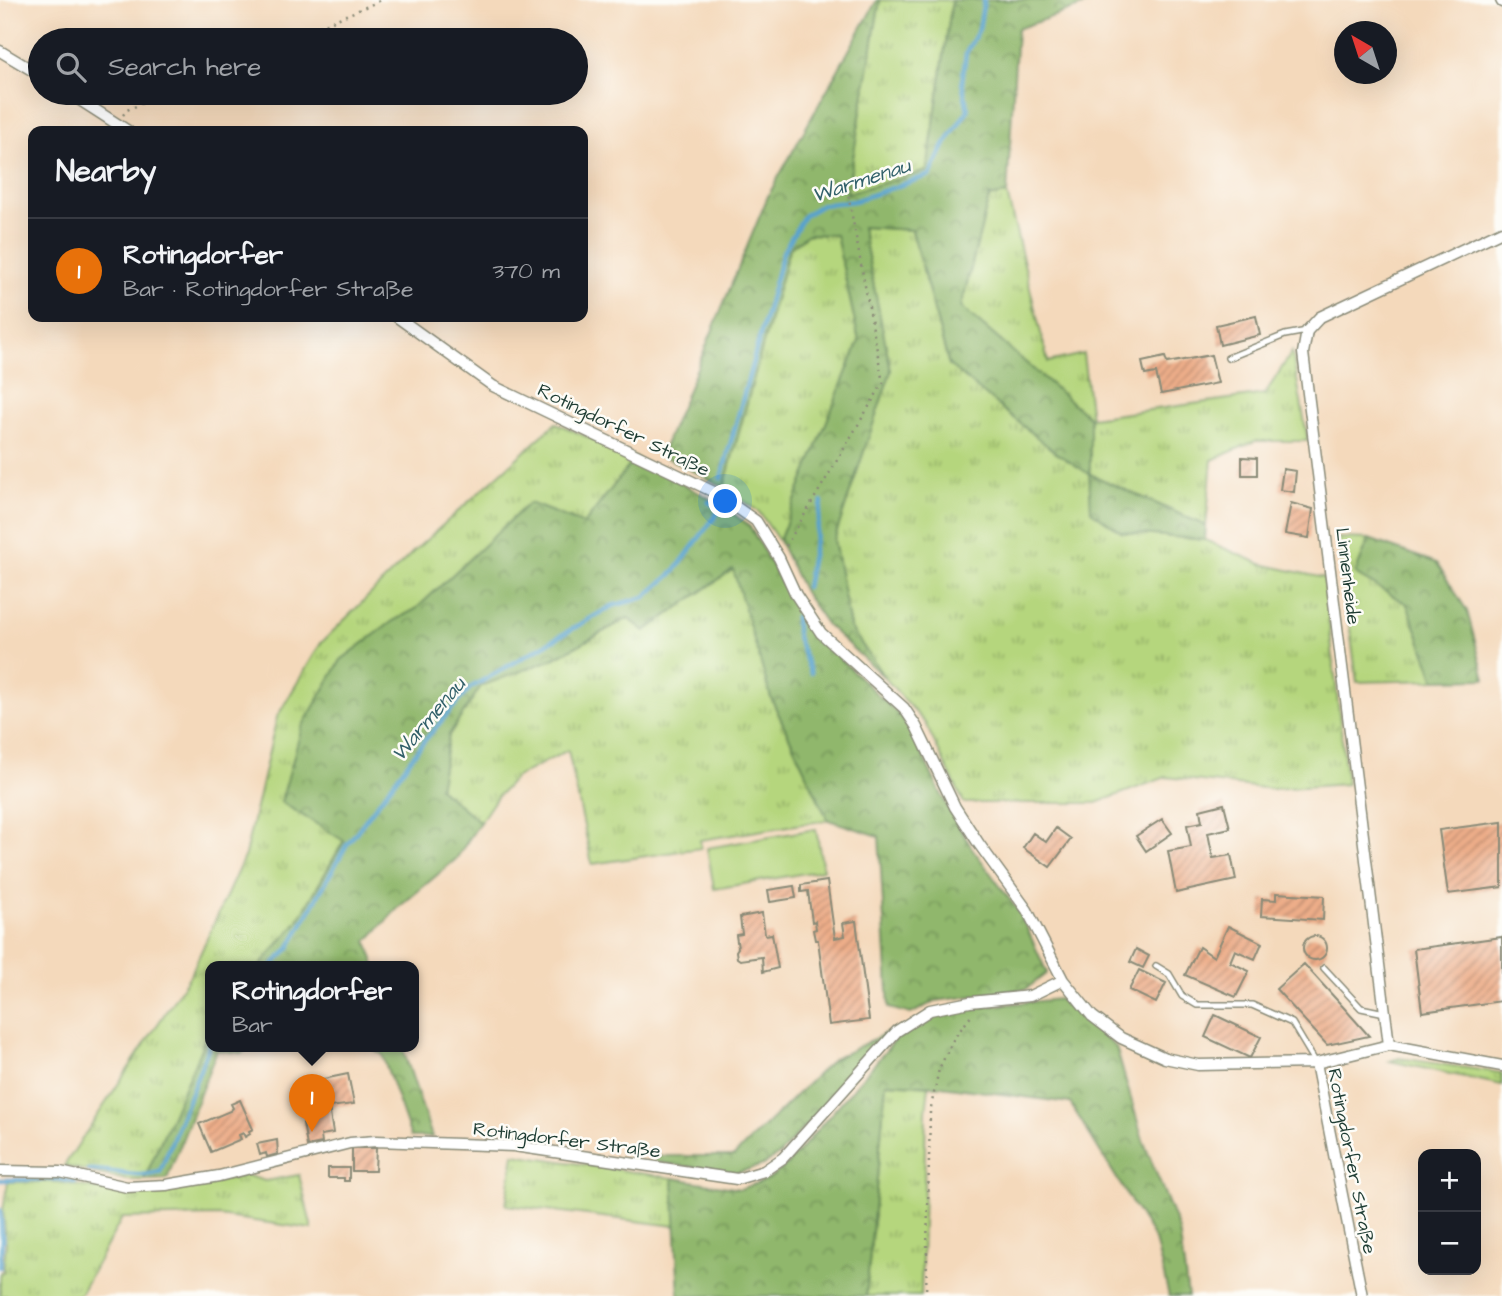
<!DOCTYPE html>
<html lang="en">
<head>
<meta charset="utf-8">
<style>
	:root { --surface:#171b24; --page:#20242c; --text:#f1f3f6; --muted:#9ea1a6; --line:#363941; --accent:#d1495b }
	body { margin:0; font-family:"Architects Daughter",sans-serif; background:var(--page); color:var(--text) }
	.controls { position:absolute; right:21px; bottom:21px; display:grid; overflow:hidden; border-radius:14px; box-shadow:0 7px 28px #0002 }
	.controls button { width:63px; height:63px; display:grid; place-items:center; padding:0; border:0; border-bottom:2px solid var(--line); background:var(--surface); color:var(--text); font:35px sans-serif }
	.compass { position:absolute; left:1334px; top:21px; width:63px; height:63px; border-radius:50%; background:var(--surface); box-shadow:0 7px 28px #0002; rotate:321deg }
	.you { position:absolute; left:726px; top:502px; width:24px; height:24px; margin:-18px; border:5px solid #fff; border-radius:50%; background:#1a73e8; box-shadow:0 0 0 10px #1a73e833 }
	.badge { display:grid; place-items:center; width:46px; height:46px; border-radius:50%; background:var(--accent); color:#fff; font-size:23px; font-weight:700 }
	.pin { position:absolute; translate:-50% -58px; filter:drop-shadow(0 2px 4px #0008) }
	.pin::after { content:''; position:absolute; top:37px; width:24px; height:21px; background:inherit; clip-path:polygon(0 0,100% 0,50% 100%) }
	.popup { position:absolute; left:205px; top:961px; width:214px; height:91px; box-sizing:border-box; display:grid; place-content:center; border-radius:14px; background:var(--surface); filter:drop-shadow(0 2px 5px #0005); font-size:23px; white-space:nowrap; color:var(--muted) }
	.popup b { font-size:26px; color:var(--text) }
	.popup::after { content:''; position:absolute; left:50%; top:100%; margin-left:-14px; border:14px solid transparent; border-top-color:var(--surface) }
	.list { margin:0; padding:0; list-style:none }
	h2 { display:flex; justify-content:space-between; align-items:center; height:91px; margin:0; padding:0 28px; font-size:30px }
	h2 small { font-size:23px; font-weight:400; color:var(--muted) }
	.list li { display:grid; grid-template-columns:46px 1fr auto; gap:21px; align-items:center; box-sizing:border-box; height:105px; padding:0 28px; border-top:2px solid var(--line) }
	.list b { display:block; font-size:26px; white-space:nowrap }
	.list p { margin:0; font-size:23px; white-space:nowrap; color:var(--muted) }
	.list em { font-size:23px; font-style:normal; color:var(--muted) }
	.icon { flex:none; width:38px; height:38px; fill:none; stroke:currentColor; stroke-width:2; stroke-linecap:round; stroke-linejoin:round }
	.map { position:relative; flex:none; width:1502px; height:1296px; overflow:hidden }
	.search { position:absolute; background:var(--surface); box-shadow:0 7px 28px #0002; left:28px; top:28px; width:560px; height:77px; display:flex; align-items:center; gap:18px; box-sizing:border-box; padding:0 24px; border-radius:38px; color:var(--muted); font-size:26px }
	.panel { position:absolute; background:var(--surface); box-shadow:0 7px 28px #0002; left:28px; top:126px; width:560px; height:196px; border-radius:14px }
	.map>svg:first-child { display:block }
	.grass { fill:url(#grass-tufts); stroke:#6a8a58; stroke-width:2 }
	.forest { fill:url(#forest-crowns); stroke:#587a50; stroke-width:2 }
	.park { fill:#b5d67d; stroke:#6a8a58; stroke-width:2 }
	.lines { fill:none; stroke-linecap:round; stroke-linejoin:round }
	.stream { stroke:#56a2ce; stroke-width:4.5 }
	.building { fill:url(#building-hatch) }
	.service-casing { stroke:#8a8b78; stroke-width:8 }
	.minor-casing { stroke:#8a8b78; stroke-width:13 }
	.path { stroke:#8a8b78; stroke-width:2.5; stroke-dasharray:2 5; stroke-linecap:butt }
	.service { stroke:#fff; stroke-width:5 }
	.minor { stroke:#fff; stroke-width:10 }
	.labels { text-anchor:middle; stroke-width:5; stroke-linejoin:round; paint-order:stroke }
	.street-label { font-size:19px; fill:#1f3d34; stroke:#fdfcf7 }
	.water-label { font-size:21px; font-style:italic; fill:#32606a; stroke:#fdfcf7 }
</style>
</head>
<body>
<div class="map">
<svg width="1502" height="1296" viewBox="0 0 1502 1296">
	<defs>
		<pattern id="grass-tufts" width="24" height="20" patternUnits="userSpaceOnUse" patternTransform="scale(1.75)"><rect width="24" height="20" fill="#b5d67d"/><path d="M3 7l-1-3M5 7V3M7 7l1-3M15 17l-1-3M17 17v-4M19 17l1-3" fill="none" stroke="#93af67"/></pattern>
		<pattern id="forest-crowns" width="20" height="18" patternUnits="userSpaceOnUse" patternTransform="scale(1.75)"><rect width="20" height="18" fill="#90b76c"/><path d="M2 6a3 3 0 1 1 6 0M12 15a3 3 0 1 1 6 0" fill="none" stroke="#75965a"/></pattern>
		<pattern id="building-hatch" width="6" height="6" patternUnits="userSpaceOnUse" patternTransform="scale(1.75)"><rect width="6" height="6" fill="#edad89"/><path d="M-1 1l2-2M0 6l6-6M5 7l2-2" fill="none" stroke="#bf8e71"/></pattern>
	</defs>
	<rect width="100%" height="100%" fill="#fdfcf7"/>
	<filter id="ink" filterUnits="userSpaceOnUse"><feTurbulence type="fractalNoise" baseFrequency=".0143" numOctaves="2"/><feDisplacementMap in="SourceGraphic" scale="14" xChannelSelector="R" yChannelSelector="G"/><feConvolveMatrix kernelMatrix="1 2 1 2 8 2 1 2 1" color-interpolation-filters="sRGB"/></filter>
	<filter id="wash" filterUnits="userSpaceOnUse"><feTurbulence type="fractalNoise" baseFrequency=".00686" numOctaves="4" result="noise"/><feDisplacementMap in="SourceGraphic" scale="28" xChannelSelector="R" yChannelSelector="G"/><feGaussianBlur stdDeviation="1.57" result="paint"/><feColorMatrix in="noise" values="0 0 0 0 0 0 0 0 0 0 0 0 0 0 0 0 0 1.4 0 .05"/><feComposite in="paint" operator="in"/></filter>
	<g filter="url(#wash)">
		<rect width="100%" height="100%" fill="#f4d9bb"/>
		<path class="grass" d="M880 0H952L927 171 847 193Z
			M1007 194 1048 362 1083 354 1091 418 1265 394 1292 352 1308 441H1255L1212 460 1206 526 1090 474 1121 532 1205 540 1261 564 1324 578 1347 784 1272 789 1166 777 1096 803H964L925 723 884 677 850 627 834 540 891 371 862 227 912 230 949 366 1090 418 961 307 989 197Z
			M808 234 836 235 859 341 779 541 759 512 724 487 789 249Z
			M556 423 635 458 584 524 529 503 416 609 393 621 341 660 281 802 344 840 298 921 260 966H210V1028L144 1180H127L64 1166 191 974 245 855 277 717 321 643 413 552Z
			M1338 538 1369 539 1355 574 1407 604 1435 680 1357 682Z
			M734 569 771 698 828 820 700 840 701 848 592 864 568 750 516 777 497 797 480 822 439 788 449 735 481 686 553 659 628 618 645 631Z
			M1399 1058 1502 1073V1085L1390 1061Z
			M886 1083 929 1086 926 1111 921 1296H866Z
			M514 1154 673 1178 676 1226 506 1205Z
			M245 1175 265 1181 299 1175 312 1229 219 1216 122 1218 79 1296H0V1272H3L6 1243 3 1210 8 1182H58L127 1194 220 1181Z"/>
		<path class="forest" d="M877 0H880L847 193 927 171 952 0H1099L1017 29 1007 194 989 197 961 307 1090 418V474L1206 526 1205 540 1121 532 1091 511 1089 474 1056 453 949 365 912 230 862 227 891 371 834 540 850 627 884 677 827 625 804 592 779 541 859 341 836 235 808 234 789 249 724 487 661 455 768 196Z
			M635 458 725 507 750 527 792 601 816 636 898 714 910 730 949 810 972 848 1021 915 1047 973 1026 989 935 1001 911 1014 889 1008 879 836 828 820 771 698 733 569 645 631 628 618 553 659 481 686 449 735 439 788 480 822 456 859 399 907 367 941 375 966H260L298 921 344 841 281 802 302 727 341 660 393 621 416 609 529 503 584 524Z
			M1369 539 1437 563 1467 611 1485 679 1435 680 1407 604 1355 574Z
			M1059 999 1116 1047 1143 1140 1179 1230 1188 1296H1169L1155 1240 1070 1103 941 1086 886 1083 866 1296H679L673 1178 740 1189 769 1179 787 1165 896 1039 936 1014 971 1008Z
			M210 1028V1046H251L242 1053 217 1050 167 1179 144 1180Z
			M888 1032 780 1154 763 1165 736 1173 655 1162 654 1156H734L832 1060Z
			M369 1046H402L432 1137H411L382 1054Z"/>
		<path class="park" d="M816 829 823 870 714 889 707 848Z"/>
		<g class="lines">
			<path class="stream" d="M721 478 783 252 804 216 821 205 854 201 930 175 944 146 968 110 962 82 966 53 979 29 984 0
				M806 587 822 502
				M795 617 797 637 811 673
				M272 966 289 948 346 846 425 740 470 688 612 606 645 597 674 572 719 511 720 508 709 502
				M89 1170C113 1169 135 1180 160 1172L208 1049 210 1031
				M0 1180 59 1179 75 1182
				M0 1210 2 1239 0 1267"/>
		</g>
		<g id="blocks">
			<path class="building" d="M1256 316 1260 335 1220 345 1216 325Z
				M1211 355 1218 383 1161 394 1156 373 1145 375 1142 362 1165 357 1167 363Z
				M1242 457 1257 458V475H1242Z
				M1283 469 1296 471 1294 492 1280 490Z
				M1291 503 1313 509 1309 538 1285 534Z
				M1224 804 1230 828 1208 833 1213 858 1231 855 1236 880 1176 893 1168 851 1191 847 1187 825 1202 822 1200 810Z
				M1162 819 1172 833 1146 851 1136 836Z
				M1502 822V887L1448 894 1439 830Z
				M1056 828 1071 839 1050 867 1023 848 1033 833 1046 842Z
				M827 881 835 938 845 936 843 923 856 921 869 1020 829 1025 818 940H815L813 930 816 929 815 921 812 922 808 891 801 892V885Z
				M794 886 796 898 770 902 768 890Z
				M1276 893 1324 896 1323 920 1261 916 1262 899 1276 900Z
				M762 913 765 935 772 934 778 968 763 972 762 957 740 960 737 958 736 951 738 948 736 935 742 934 740 917Z
				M1228 926 1262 943 1255 959 1235 950 1230 962 1249 971 1236 997 1185 975 1199 947 1214 957Z
				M1303 948a12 12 0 1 1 24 0a12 12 0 1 1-24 0Z
				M1502 937V1001L1422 1012 1414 949Z
				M1136 949 1149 956 1143 968 1130 962Z
				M1304 964 1345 1009 1369 1036 1327 1045 1276 989Z
				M1139 970 1166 983 1156 1003 1129 990Z
				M1215 1015 1261 1037 1250 1058 1205 1037Z
				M348 1074 354 1104 329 1107 333 1133 321 1135 322 1143 307 1146 303 1123 310 1122 308 1111 299 1112 294 1085Z
				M240 1100 253 1129 249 1131 250 1134 245 1137 243 1133 239 1135 241 1139 211 1152 199 1124 230 1111 233 1108 231 1104Z
				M277 1140 278 1154 267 1157 266 1153 260 1155 257 1144Z
				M352 1148H376L375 1171H352Z
				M328 1168H349V1181H344V1178H328Z"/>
		</g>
	</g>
	<g filter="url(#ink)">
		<use href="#blocks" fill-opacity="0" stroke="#8a8b78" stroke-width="2"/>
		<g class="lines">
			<g class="service-casing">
				<path id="service" d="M1228 358 1285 335 1307 331
					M1156 966 1169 974 1182 996 1197 1005H1252L1292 1023 1316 1063
					M1324 968 1361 1008 1385 1013"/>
			</g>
			<g class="minor-casing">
				<path id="minor" d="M1501 0 1502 2
					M0 51 40 75
					M69 93 128 131
					M397 317 493 386 716 493 756 521 779 558 796 595 821 633 904 708 916 726 955 807 979 844 1027 910 1063 980 1092 1016 1121 1038 1165 1058 1198 1065 1316 1063 1389 1045 1502 1066
					M1389 1045 1303 353 1307 331 1320 317 1502 231
					M1316 1063 1362 1296
					M0 1171 60 1172 127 1187 166 1185 219 1176 350 1143 376 1141 514 1146 737 1179 764 1171 783 1158 897 1031 930 1010 970 1002 1030 996 1063 980"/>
			</g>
			<path class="path" d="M287 40 382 0
				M123 115 127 110 166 93
				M786 546 883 383 848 194
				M926 1296 930 1112 939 1069 954 1038 972 1015"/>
			<use href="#service" class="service"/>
			<use href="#minor" class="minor"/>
		</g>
	</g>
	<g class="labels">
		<g class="street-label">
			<text transform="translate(624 429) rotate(26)" y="7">Rotingdorfer Straße</text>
			<text transform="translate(1349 576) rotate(83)" y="7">Linnenheide</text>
			<text transform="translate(567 1139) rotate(7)" y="7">Rotingdorfer Straße</text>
			<text transform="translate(1353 1161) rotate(79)" y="7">Rotingdorfer Straße</text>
		</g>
		<g class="water-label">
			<text transform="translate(861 180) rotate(-18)" y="7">Warmenau</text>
			<text transform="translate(428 719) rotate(-50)" y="7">Warmenau</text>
		</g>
	</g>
</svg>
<div class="controls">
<button>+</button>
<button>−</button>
</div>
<svg class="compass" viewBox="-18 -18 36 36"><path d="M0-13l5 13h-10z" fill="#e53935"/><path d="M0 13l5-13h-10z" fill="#9ea1a6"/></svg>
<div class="you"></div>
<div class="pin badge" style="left:312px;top:1132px;background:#e8710a">1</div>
<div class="popup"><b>Rotingdorfer</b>Bar</div>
<div class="search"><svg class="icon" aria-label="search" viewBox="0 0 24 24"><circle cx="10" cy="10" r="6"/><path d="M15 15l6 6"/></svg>Search here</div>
<section class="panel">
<h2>Nearby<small></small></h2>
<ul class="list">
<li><span class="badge" style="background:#e8710a">1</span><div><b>Rotingdorfer</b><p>Bar · Rotingdorfer Straße</p></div><em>370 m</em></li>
</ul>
</section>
</div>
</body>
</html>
